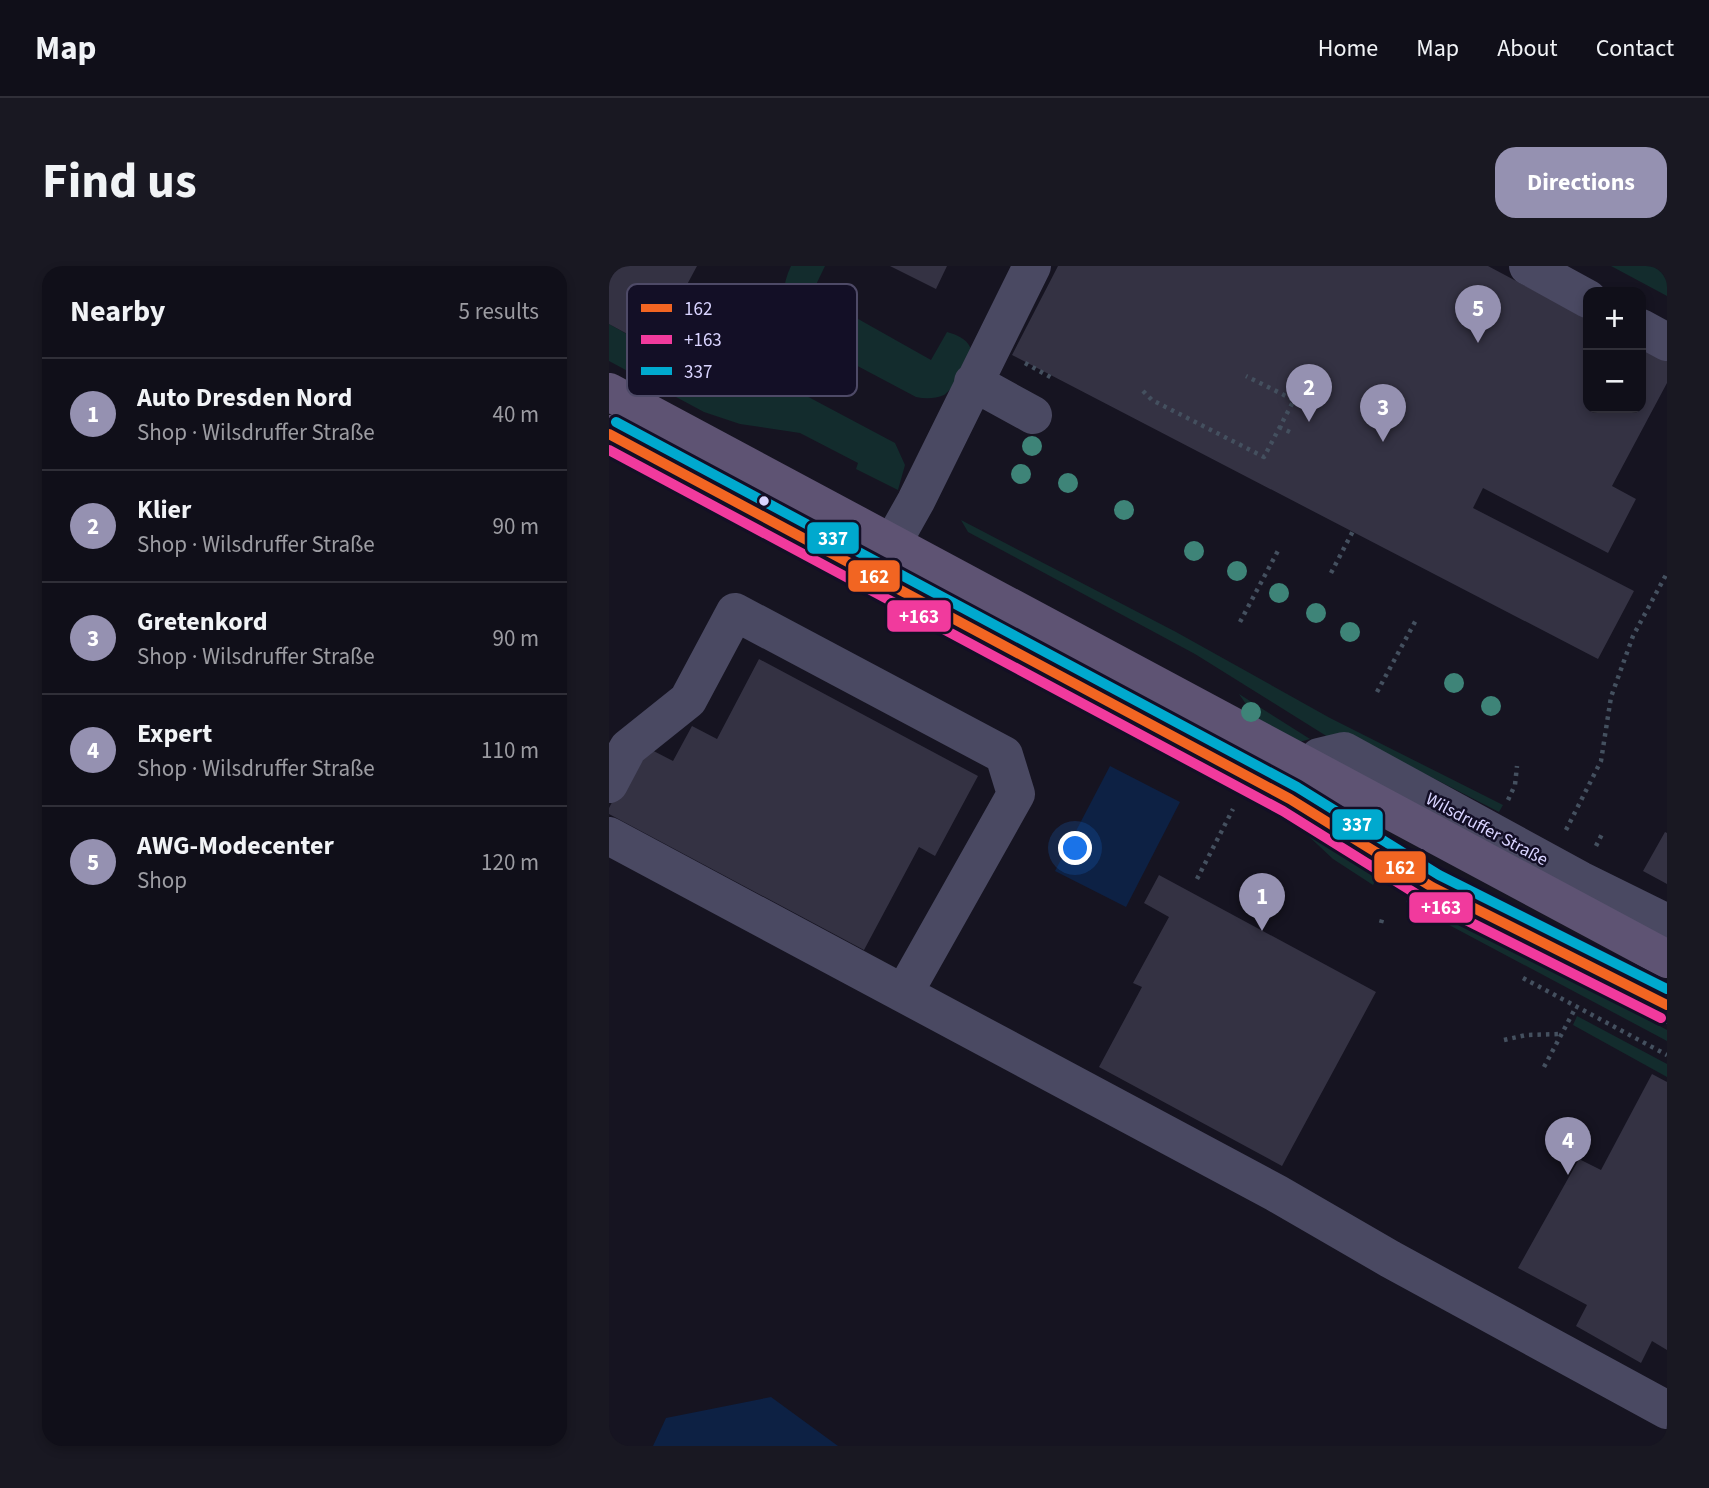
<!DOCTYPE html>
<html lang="en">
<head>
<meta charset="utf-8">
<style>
	:root { --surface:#100f19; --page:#191822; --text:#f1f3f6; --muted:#9c9ca2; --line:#302f38; --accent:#9591b1 }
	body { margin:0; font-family:"Source Sans 3",sans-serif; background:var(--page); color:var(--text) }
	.controls { position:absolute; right:21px; top:21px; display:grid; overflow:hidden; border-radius:14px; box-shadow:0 4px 10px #0003 }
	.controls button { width:63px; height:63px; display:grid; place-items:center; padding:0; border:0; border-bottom:2px solid var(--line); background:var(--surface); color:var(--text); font:35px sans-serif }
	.you { position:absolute; left:467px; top:583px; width:24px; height:24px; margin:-18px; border:5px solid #fff; border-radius:50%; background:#1a73e8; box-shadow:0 0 0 10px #1a73e833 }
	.badge { display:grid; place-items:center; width:46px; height:46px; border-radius:50%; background:var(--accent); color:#fff; font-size:23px; font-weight:700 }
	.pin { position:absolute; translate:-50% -58px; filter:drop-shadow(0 2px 4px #0008) }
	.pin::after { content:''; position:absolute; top:37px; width:24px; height:21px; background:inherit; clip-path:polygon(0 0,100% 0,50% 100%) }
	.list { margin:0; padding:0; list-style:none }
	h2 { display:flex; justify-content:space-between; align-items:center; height:91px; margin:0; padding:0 28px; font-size:30px }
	h2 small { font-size:23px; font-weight:400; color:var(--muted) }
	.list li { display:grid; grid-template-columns:46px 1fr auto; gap:21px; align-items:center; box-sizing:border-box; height:112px; padding:0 28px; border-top:2px solid var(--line) }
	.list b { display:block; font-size:26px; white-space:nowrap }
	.list p { margin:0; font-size:23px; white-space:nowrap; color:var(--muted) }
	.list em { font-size:23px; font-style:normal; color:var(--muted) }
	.map { position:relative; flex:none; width:1058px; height:1180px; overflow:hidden; border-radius:21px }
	header { display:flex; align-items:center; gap:42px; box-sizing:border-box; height:98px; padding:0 35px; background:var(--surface); border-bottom:2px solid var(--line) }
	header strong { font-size:33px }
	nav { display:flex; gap:38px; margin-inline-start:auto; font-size:24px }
	.intro { display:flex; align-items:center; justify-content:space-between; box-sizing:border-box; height:168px; padding:0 42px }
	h1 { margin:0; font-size:49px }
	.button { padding:18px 32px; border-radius:21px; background:var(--accent); color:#fff; font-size:24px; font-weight:700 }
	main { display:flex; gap:42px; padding:0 42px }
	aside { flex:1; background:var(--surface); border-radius:21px; box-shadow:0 4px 10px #0003 }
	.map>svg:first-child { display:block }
	.green { fill:#132c2d }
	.water { fill:#0d2144 }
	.building { fill:#343243 }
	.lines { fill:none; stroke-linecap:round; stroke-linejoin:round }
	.path { stroke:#44505f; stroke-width:4.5; stroke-dasharray:3.5 5; stroke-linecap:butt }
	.minor { stroke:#4a4962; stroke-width:38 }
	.major { stroke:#5e5373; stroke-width:38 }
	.bus-1-casing { stroke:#130f26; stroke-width:16 }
	.bus-2-casing { stroke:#130f26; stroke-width:16 }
	.bus-3-casing { stroke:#130f26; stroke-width:16 }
	.bus-1 { stroke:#f26522; stroke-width:10 }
	.bus-2 { stroke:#f13a9d; stroke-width:10 }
	.bus-3 { stroke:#00a9ce; stroke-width:10 }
	.tree { fill:#3e8478 }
	.bus-dot { fill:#d9d4ff; stroke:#130f26; stroke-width:2.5 }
	.labels { text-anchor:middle; stroke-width:5; stroke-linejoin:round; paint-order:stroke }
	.street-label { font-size:18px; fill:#d9d4ff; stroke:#130f26 }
	.key { fill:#130f26; stroke:#4e4a67; stroke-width:2 }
	.key-label { font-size:19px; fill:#d9d4ff }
	.line-badge { stroke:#130f26; stroke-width:2.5 }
	.badge-label { font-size:19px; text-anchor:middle; font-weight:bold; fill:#fff }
</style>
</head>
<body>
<header>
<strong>Map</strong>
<nav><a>Home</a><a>Map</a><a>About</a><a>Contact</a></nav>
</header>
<div class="intro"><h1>Find us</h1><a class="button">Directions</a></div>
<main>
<aside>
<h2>Nearby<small>5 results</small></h2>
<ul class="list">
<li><span class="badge">1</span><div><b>Auto Dresden Nord</b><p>Shop · Wilsdruffer Straße</p></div><em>40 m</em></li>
<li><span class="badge">2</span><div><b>Klier</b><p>Shop · Wilsdruffer Straße</p></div><em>90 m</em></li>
<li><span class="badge">3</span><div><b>Gretenkord</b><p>Shop · Wilsdruffer Straße</p></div><em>90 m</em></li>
<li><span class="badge">4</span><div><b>Expert</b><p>Shop · Wilsdruffer Straße</p></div><em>110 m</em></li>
<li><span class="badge">5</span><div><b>AWG-Modecenter</b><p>Shop</p></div><em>120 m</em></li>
</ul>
</aside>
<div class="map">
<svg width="1058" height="1180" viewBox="0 0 1058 1180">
	<rect width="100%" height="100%" fill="#161421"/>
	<path class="green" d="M182 0H216L203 27 322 94 338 66C346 68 358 73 361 81 365 90 343 124 335 129 326 133 316 133 307 131L192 70C173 50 170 24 182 0Z
		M1002 0H1058V30Z
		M0 58 50 86 44 99 81 118 93 97 175 118 286 177 296 199 289 224 247 203 249 197 191 167 131 158 95 146 0 95Z
		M352 254 567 366 721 452 894 539 890 546 756 477 719 471 586 388 359 266Z
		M630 428 701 473 687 477 650 457Z
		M626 522 771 607 764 619 724 593 693 564Z
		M801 626 1058 764V775L797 636Z
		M968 750 1058 798V811L964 759Z"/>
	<path class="water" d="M501 500 571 536 517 641 446 605Z
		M162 1131 229 1180H44L57 1152Z"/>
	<path class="building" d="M0 0H88L44 82 0 58Z
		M281 0H338L327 23Z
		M449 0H879L979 53V142H1032V79L1058 92V117L1003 220 1027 233 999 287 874 222 864 242 1025 325 989 393 403 89Z
		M150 393 369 510 326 590 310 581 255 684 0 548V542L33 479 64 495 83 460 108 473Z
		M1056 566 1058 567V618L1034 605Z
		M550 609 767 726 673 900 490 801 533 721 524 717 560 651 535 637Z
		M1043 808 1058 816V1084L1043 1075 1032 1097 967 1060 978 1039 909 1002 970 893 992 904Z"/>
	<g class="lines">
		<path class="path" d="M416 97 443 112
			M534 125 543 134 655 191 685 134 637 110
			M670 161 681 166
			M722 307 745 263
			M631 356 671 281
			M768 426 807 354
			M899 534 906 519 908 500
			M957 564 992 495 1002 431 1024 370 1058 307
			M987 580 993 568
			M588 613 624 543
			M772 657 774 650
			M914 712 1058 789
			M895 774 917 769 952 768
			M935 801 967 741"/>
		<path class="minor" d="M919 0 979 33
			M1032 62 1058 76
			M364 116 424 149
			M266 308 307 235 423 0
			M0 518 19 482 79 434 126 346 395 489 407 528 295 727
			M685 526 710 491 735 485 971 614 1058 657
			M0 570 667 927 781 993 1058 1144"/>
		<path class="major" d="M0 126 1058 693
			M0 168 681 533 823 621 1058 739"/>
		<g class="bus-1-casing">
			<path id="bus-1" d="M0 168 681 533 823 621 1058 739"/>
		</g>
		<g class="bus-2-casing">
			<path id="bus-2" d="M0 184 674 545 817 634 1052 752"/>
		</g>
		<g class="bus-3-casing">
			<path id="bus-3" d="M7 156 688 521 830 609 1058 723"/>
		</g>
		<use href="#bus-1" class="bus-1"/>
		<use href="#bus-2" class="bus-2"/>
		<use href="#bus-3" class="bus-3"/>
	</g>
	<g class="tree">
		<circle cx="423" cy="180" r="10"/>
		<circle cx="412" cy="208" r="10"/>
		<circle cx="459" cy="217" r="10"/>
		<circle cx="515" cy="244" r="10"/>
		<circle cx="585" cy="285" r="10"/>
		<circle cx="628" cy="305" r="10"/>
		<circle cx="670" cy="327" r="10"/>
		<circle cx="707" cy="347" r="10"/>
		<circle cx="741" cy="366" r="10"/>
		<circle cx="845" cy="417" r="10"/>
		<circle cx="882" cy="440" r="10"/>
		<circle cx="642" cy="446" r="10"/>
	</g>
	<circle class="bus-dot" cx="155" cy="235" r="6"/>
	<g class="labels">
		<g class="street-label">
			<text transform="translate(878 563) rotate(28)" y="6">Wilsdruffer Straße</text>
		</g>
	</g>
	<rect x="18" y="18" width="230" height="112" rx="10" class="key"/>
	<rect x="32" y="38" width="31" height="8" fill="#f26522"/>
	<rect x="32" y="69" width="31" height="9" fill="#f13a9d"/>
	<rect x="32" y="101" width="31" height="8" fill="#00a9ce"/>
	<g class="key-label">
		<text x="75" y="49">162</text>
		<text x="75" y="80">+163</text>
		<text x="75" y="112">337</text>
	</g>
	<g class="line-badge">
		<rect x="197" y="255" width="54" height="34" rx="7" fill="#00a9ce"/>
		<rect x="238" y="293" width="54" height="34" rx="7" fill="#f26522"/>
		<rect x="277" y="333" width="66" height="34" rx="7" fill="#f13a9d"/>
		<rect x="722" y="542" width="53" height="33" rx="7" fill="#00a9ce"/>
		<rect x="764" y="584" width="54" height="34" rx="7" fill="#f26522"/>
		<rect x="799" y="625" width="66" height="33" rx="7" fill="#f13a9d"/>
	</g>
	<g class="badge-label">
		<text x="224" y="279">337</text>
		<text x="265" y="317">162</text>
		<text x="310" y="357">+163</text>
		<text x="748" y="565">337</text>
		<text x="791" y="608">162</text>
		<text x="832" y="648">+163</text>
	</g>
</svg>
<div class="controls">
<button>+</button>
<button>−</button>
</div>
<div class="you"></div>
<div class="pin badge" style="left:653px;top:665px">1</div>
<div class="pin badge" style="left:700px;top:156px">2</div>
<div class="pin badge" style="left:774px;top:176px">3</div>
<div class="pin badge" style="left:959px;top:909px">4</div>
<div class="pin badge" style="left:869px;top:77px">5</div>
</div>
</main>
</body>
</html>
